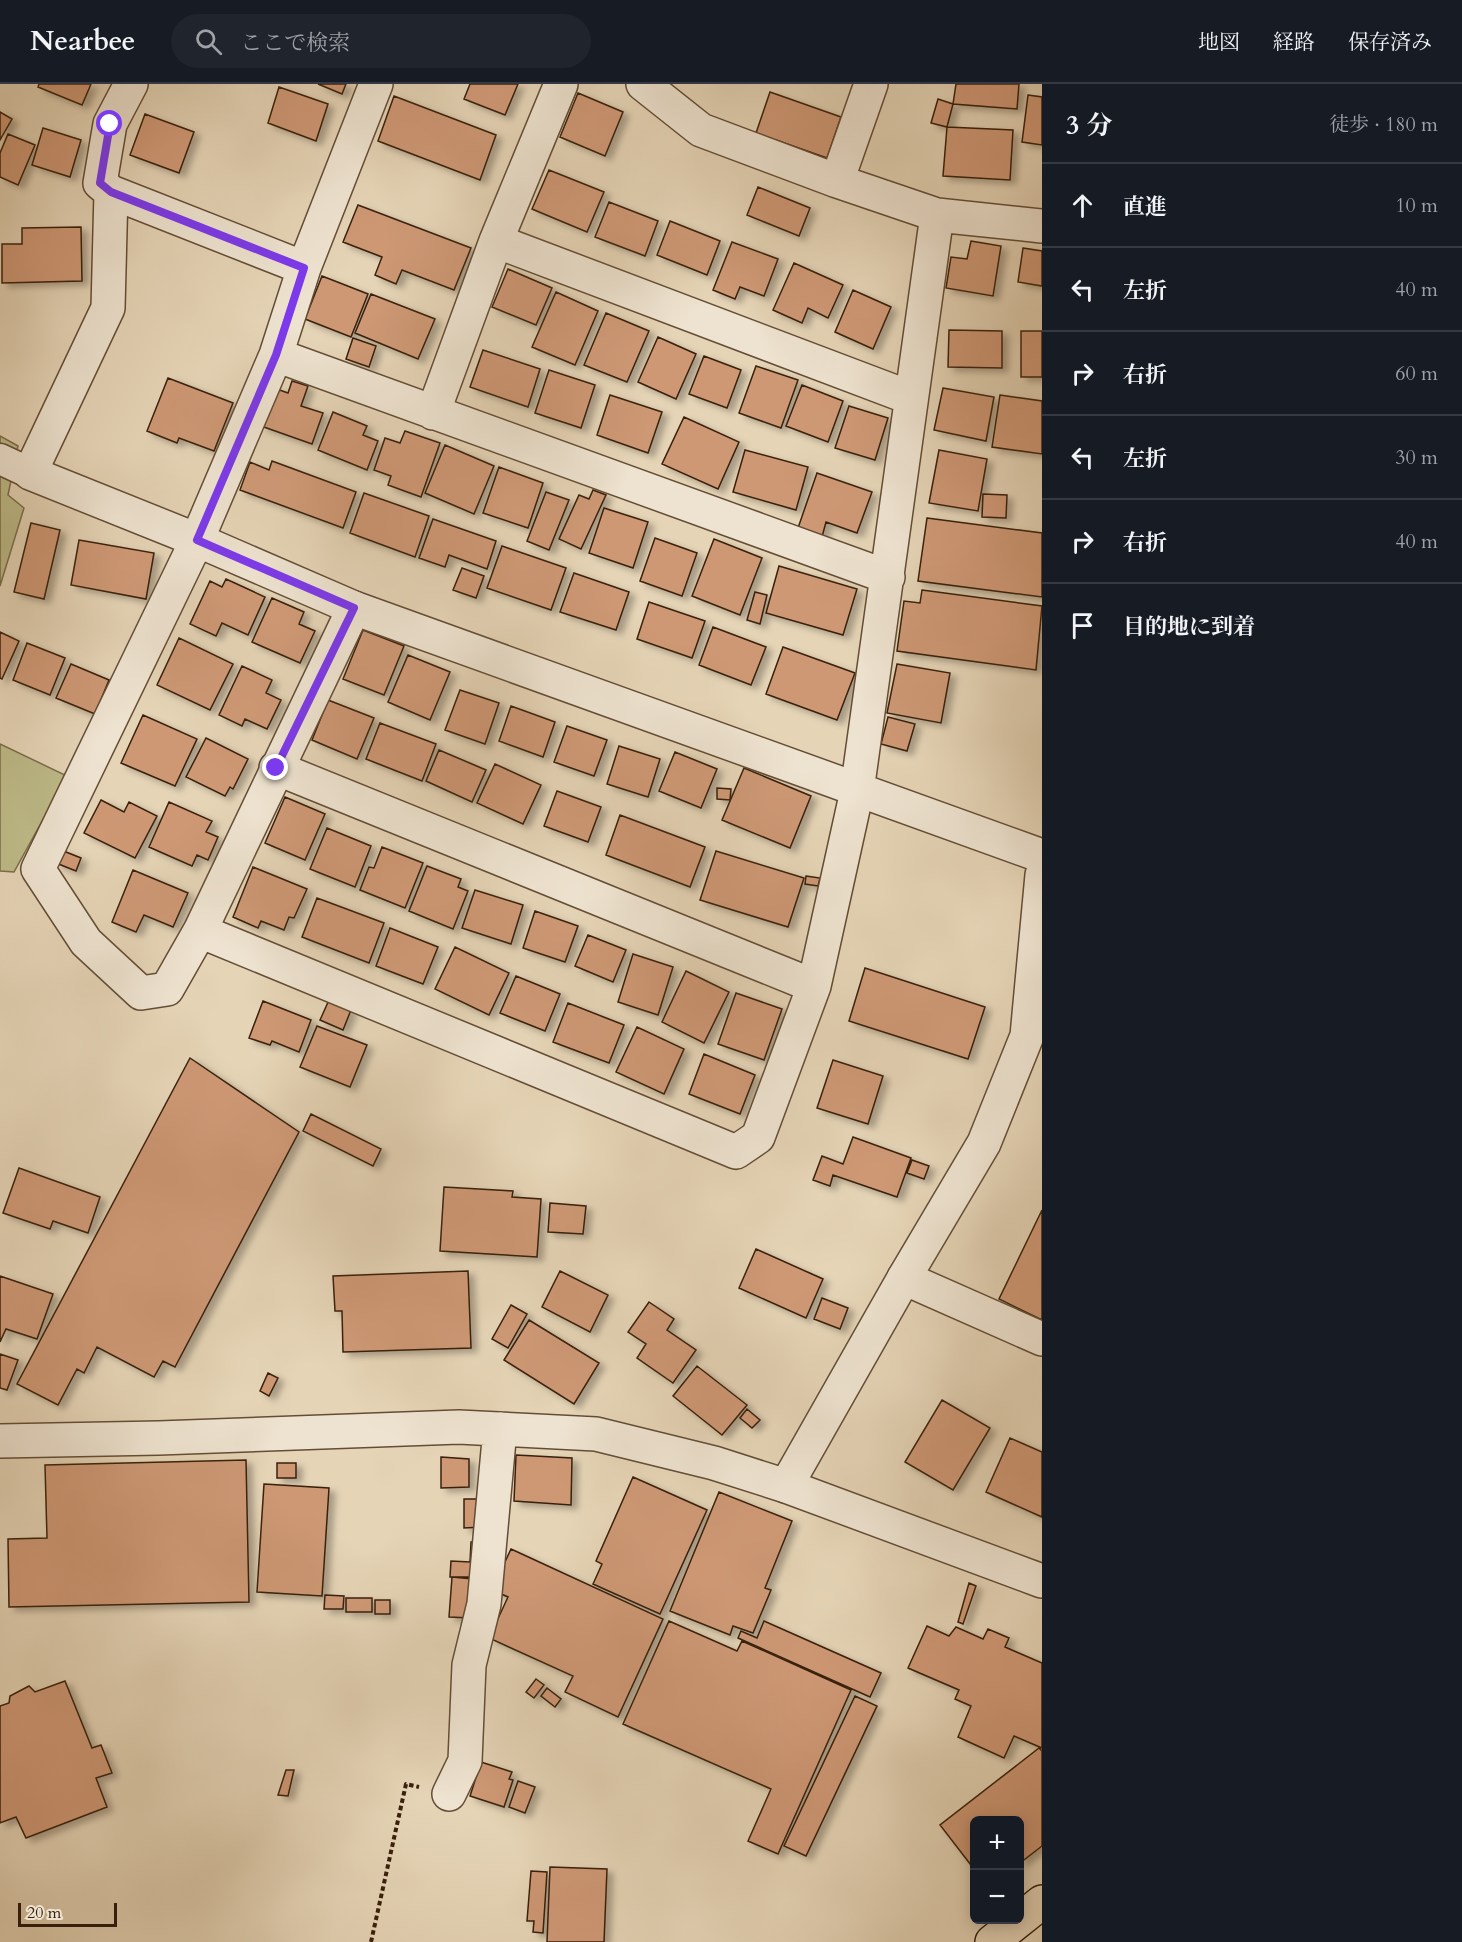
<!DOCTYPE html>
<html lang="ja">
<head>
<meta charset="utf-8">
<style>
	:root { --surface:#171b24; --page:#20242c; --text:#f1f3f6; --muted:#9ea1a6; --line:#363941 }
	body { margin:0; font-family:Cardo,"Noto Serif JP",serif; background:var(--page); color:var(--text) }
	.controls { position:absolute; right:18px; bottom:18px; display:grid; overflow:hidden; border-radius:9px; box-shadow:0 3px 15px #0003 }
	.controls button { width:54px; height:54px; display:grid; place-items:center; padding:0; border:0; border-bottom:2px solid var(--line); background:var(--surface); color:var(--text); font:30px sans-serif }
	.scale { position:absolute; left:18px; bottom:15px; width:99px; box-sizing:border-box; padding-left:6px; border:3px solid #39200c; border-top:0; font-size:16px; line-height:21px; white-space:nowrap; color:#39200c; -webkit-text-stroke:4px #eee3d0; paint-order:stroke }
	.stop { position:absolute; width:18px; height:18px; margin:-14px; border:4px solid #7c3aed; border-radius:50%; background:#fff }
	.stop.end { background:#7c3aed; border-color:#fff; box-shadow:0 2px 6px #0008 }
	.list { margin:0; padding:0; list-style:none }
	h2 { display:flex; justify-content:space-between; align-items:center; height:78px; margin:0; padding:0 24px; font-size:26px }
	h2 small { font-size:20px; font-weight:400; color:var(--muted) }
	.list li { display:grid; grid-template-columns:39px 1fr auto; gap:18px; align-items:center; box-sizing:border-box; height:84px; padding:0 24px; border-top:2px solid var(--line) }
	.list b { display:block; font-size:22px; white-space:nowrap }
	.list em { font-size:20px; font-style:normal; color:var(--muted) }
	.icon { flex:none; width:33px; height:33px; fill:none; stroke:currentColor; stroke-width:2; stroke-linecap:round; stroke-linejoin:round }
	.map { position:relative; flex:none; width:1042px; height:1858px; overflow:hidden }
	header { display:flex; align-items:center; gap:36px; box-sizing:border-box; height:84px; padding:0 30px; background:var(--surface); border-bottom:2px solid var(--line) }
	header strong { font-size:28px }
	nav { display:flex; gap:33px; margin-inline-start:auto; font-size:21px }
	.search { width:420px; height:54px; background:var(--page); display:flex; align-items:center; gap:15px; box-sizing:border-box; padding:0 21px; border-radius:33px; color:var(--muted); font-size:22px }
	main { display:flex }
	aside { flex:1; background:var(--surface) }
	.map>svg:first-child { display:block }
	.green { fill:#bdba88; stroke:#7b6d4a; stroke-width:1.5 }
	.building { fill:#ce9874; stroke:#39200c; stroke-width:1.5; filter:url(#shadow) }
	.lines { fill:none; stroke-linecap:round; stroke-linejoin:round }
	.pedestrian-casing { stroke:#644d36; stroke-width:33 }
	.minor-casing { stroke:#644d36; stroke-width:36 }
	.tertiary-casing { stroke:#644d36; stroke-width:36 }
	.primary-casing { stroke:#39200c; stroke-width:36 }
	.path { stroke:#39200c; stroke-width:4; stroke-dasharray:4.5 3; stroke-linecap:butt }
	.pedestrian { stroke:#eee3d0; stroke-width:30 }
	.minor { stroke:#eee3d0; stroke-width:33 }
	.tertiary { stroke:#eee3d0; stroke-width:33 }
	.primary { stroke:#e5d4b6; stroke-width:33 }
	.route { stroke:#7c3aed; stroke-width:8 }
</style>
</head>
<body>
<header>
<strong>Nearbee</strong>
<div class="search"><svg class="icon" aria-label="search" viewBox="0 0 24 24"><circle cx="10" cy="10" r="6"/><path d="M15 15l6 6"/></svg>ここで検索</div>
<nav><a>地図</a><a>経路</a><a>保存済み</a></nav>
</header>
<main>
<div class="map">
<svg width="1042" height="1858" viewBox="0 0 1042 1858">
	<defs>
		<filter id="shadow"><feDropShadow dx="6" dy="4" stdDeviation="3" flood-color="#0004"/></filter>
	</defs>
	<rect width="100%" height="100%" fill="#e5d4b6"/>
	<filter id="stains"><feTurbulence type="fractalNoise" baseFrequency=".00333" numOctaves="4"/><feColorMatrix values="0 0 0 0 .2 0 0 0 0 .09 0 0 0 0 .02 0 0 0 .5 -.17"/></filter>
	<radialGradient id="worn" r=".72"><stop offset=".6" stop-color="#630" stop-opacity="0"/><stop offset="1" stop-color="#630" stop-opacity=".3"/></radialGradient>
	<path class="green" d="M0 352 18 362 8 411 24 424 0 502Z
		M0 660 67 692 14 788 0 787Z"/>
	<path class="building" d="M39 0H91L82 21 38 3Z
		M318 0H346L342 10Z
		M470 0H518L505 31 464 15Z
		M956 0H1019L1017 25 953 20Z
		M279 3 328 20 316 57 268 39Z
		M770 8 841 33 827 74 756 49Z
		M578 9 623 28 605 72 560 53Z
		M1028 11 1042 13V61L1022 58Z
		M394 12 496 51 480 96 378 57Z
		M938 15 953 20 947 43 931 39Z
		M0 28 12 35 0 56Z
		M145 30 194 48 179 89 130 71Z
		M947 43 1013 46 1010 96 943 92Z
		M43 44 81 56 70 93 32 81Z
		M8 50 35 61 18 101 0 93V69Z
		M549 86 604 108 587 148 532 125Z
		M758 103 810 124 799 152 747 131Z
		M609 118 658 137 645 172 595 153Z
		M358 121 471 164 454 206 402 186 396 200 375 191 382 173 343 158Z
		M670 137 720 157 707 191 657 171Z
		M81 143 82 197 2 199V160H22V144Z
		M971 157 1001 162 993 212 946 204 951 173 967 175Z
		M732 158 778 175 764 212 740 203 735 215 713 206Z
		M1023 164 1042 167V202L1018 198Z
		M794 179 843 201 828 234 808 224 802 239 773 226Z
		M508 185 552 204 536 241 492 223Z
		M322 192 368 210 351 253 305 235Z
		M853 206 891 223 873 265 835 248Z
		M556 208 598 227 575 281 532 263Z
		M371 210 435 235 418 275 355 249Z
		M606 229 649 247 627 298 584 281Z
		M949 246 1002 247V284L948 283Z
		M1021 247H1042V293H1021Z
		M658 253 696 270 676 315 638 298Z
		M353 254 376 262 369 283 346 275Z
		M483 266 540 285 528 323 470 303Z
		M704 272 741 286 727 324 689 310Z
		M756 282 798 296 781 344 739 329Z
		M549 286 595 301 581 344 535 329Z
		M168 294 233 319 214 367 179 354 177 359 147 347Z
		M292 297 308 302 301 322 323 329 312 360 261 342 274 304 288 309Z
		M802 301 843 317 828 358 786 342Z
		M943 304 994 313 986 357 934 346Z
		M610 311 662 328 648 369 597 351Z
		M1000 311 1042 317V370L992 363Z
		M849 322 888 334 875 376 835 364Z
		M333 328 367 342 363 351 378 357 367 386 318 366Z
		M684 333 739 358 718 405 662 380Z
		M405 347 440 359 421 413 388 401 391 392 374 386 385 354 400 359Z
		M445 361 494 382 474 430 425 409Z
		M745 366 808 383 796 426 733 408Z
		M939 366 987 375 978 427 929 419Z
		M272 377 356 408 343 444 240 406 250 378 269 386Z
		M499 383 543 399 528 444 483 429Z
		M817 389 872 408 857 449 826 438 822 453 798 444Z
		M593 406 606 411 581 465 559 455 579 411 589 415Z
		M546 408 569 416 549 466 527 457Z
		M364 409 429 432 415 473 350 449Z
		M983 410 1007 411 1006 434 982 433Z
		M604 424 648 438 633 484 589 469Z
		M927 434 1042 449V513L918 497Z
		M433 435 496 457 487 485 449 471 445 483 419 474Z
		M31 439 60 446 44 515 14 508Z
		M655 454 697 469 682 512 640 497Z
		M714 455 762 474 740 531 692 512Z
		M79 456 154 469 146 515 71 501Z
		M502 462 566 484 551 526 487 504Z
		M779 482 857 505 843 551 766 529Z
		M462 484 484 492 476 514 453 506Z
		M574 489 629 508 616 546 560 528Z
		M226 495 265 513 248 551 222 539 216 552 190 540 210 497 222 503Z
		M922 506 1042 522 1036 586 897 567 904 517 920 519Z
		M755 508 767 511 760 540 747 536Z
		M272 514 304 528 299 540 315 547 300 579 252 558Z
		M649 518 705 537 692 574 637 555Z
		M713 543 766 563 751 601 699 581Z
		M363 546 404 562 384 611 343 595Z
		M0 548 19 557 2 595 0 594Z
		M179 554 233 580 210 626 157 601Z
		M27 559 65 574 50 611 13 596Z
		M783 563 855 589 837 636 766 610Z
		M408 571 450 588 430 636 388 618Z
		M71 580 109 596 95 630 56 614Z
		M897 580 950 589 941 639 887 629Z
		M242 582 272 596 266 609 281 616 267 645 245 635 242 642 219 631Z
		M460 606 499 619 485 660 445 646Z
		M328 616 374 634 357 675 312 656Z
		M511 622 555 638 543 673 499 657Z
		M143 631 197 655 175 702 121 679Z
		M888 633 915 640 907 667 881 660Z
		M380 639 436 660 422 697 366 675Z
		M567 642 607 656 594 692 554 678Z
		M206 654 248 675 233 705 230 703 225 712 186 693Z
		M619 662 660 675 648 713 607 700Z
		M439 666 486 686 472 718 426 697Z
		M675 668 717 685 701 724 659 707Z
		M495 680 541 701 523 740 477 719Z
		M744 684 811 712 790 764 722 736Z
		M717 704 731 705 730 716 717 715Z
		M557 707 601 723 588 758 544 742Z
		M285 713 325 730 305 776 265 759Z
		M101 716 124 728 129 718 157 732 135 774 84 749Z
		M169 718 212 737 206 748 218 753 208 776 197 771 192 782 149 763Z
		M620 731 705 763 690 803 606 771Z
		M327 744 371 762 355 803 310 785Z
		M382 763 423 779 405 824 360 806 369 783 374 784Z
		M61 766 81 774 76 787 56 779Z
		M716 767 804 794 788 843 700 816Z
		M427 782 461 795 458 803 468 807 453 845 409 827Z
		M253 783 307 805 294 834 289 833 284 846 261 837 258 844 233 833Z
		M133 786 188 809 173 843 144 831 136 848 112 838Z
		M806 792 820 794 818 802 805 800Z
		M475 806 523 821 511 860 462 844Z
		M317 814 384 839 369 879 302 853Z
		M535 827 578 842 565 878 523 864Z
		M390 844 438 863 423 900 376 882Z
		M588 851 626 866 613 898 575 882Z
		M455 863 509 889 489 931 435 905Z
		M633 870 673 883 658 931 618 918Z
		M865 884 985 923 968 975 849 937Z
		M686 887 729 908 704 959 662 938Z
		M516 892 560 910 545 947 500 929Z
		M736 909 782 925 764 976 718 960Z
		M329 916 351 926 343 946 320 936Z
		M263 917 311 936 299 968 272 957 270 961 249 954Z
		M568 919 624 941 609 979 553 958Z
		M317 942 367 961 350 1003 300 983Z
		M637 943 684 965 664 1010 616 988Z
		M704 970 755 991 740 1030 689 1010Z
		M190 974 299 1048 175 1283 163 1277 154 1293 97 1263 84 1289 77 1285 58 1321 17 1300Z
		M833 976 883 992 868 1040 817 1024Z
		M311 1030 381 1065 373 1082 303 1047Z
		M853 1053 911 1074 897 1113 833 1091 830 1102 813 1096 822 1072 843 1080Z
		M912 1076 929 1082 924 1095 907 1089Z
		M19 1084 100 1113 88 1149 53 1137 50 1145 3 1129Z
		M444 1103 513 1107 512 1113 541 1115 537 1173 440 1167Z
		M550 1119 586 1122 583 1150 548 1148Z
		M1042 1126V1236L999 1215Z
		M756 1165 823 1195 806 1234 739 1204Z
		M468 1187 471 1264 343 1268 342 1227H335L333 1192Z
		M560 1187 608 1211 590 1248 542 1223Z
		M0 1192 53 1210 37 1255 6 1245 0 1258Z
		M822 1214 848 1224 840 1245 814 1235Z
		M649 1218 674 1235 667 1246 696 1266 673 1299 637 1274 646 1260 628 1248Z
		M511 1221 527 1230 508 1264 492 1255Z
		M529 1236 599 1279 574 1320 504 1276Z
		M0 1270 18 1276 7 1306 0 1304Z
		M697 1282 747 1321 722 1351 673 1312Z
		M268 1289 278 1294 269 1312 260 1307Z
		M942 1316 990 1344 953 1406 905 1378Z
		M747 1325 760 1336 752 1344 740 1334Z
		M1010 1354 1042 1368V1433L986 1408Z
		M516 1371 572 1374 571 1421 514 1417Z
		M441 1373 469 1375V1403L441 1404Z
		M246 1376 249 1518 9 1523 8 1455 47 1454 45 1381Z
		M277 1379H296V1394H277Z
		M633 1393 707 1426 660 1530 593 1500 602 1480 596 1477Z
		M264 1400 329 1404 322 1512 257 1508Z
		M719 1408 792 1437 765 1504 771 1506 753 1549 733 1542 730 1551 670 1527Z
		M464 1415H481V1443L464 1444Z
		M471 1458H479L478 1493H450L451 1477 470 1478Z
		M511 1465 663 1535 618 1633 565 1608 573 1592 489 1554 508 1513 492 1506Z
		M452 1493 473 1495 471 1534 449 1533Z
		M969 1499 976 1502 963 1540 958 1538Z
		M325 1511 344 1512 343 1525H324Z
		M346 1514H372V1528H346Z
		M375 1516H390V1530H375Z
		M669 1537 737 1567 742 1557 851 1606 778 1770 748 1757 771 1705 623 1640Z
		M764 1537 881 1589 870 1613 738 1554 741 1547 757 1554Z
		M927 1542 949 1552 956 1543 983 1555 988 1545 1009 1554 1005 1563 1042 1579V1664L1014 1652 1004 1674 958 1653 971 1622 955 1615 959 1606 908 1584Z
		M536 1595 544 1601 534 1614 526 1608Z
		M65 1597 92 1664 101 1661 112 1689 96 1694 107 1723 26 1754 16 1733 0 1739V1622L9 1619 10 1612 29 1602 35 1608Z
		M547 1604 561 1615 555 1623 541 1612Z
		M855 1612 877 1622 806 1772 784 1762Z
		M1039 1664 1042 1667V1762L1020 1779V1736H974V1785L940 1741Z
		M481 1678 512 1688 509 1695 513 1696 504 1723 470 1712Z
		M286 1686H294L288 1712 278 1711Z
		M518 1697 535 1703 525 1729 509 1723Z
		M550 1783 607 1785 604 1858H547Z
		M531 1787 547 1788 543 1849 533 1848 534 1837H527Z"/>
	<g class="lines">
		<g class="pedestrian-casing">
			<path id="pedestrian" d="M0 375 30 389"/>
		</g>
		<g class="minor-casing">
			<path id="minor" d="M131 0 110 40 100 99 111 108 304 184
				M643 0 701 46 837 97 937 131 1042 142
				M837 97 871 0
				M111 108 108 224 30 389 197 456
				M496 157 911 314
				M276 271 888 493
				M433 329 496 157 561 0
				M354 524 200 847 167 905 141 909 86 858 38 785 197 456 276 271 304 184 376 0
				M276 684 814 902
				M200 847 736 1068 758 1053 814 902 857 707 937 131
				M904 1194 1042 1255
				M0 1357 159 1354 459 1343 596 1350 714 1379 786 1402 1042 1497
				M449 1710 465 1677 469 1581 484 1520 500 1345"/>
		</g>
		<g class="tertiary-casing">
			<path id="tertiary" d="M197 456 354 524 1042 772
				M786 1402 904 1194 984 1059 1027 952 1042 791"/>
		</g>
		<g class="primary-casing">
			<path id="primary" d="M992 1858 1042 1818"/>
		</g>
		<path class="path" d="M371 1858 406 1700 419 1703"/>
		<use href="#pedestrian" class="pedestrian"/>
		<use href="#minor" class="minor"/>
		<use href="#tertiary" class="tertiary"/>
		<use href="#primary" class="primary"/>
	</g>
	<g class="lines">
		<path class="route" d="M110 40 100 99 111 108 304 184 276 271 197 456 354 524 276 684"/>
	</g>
	<rect width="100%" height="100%" filter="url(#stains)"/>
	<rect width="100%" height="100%" fill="url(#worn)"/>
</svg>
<div class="controls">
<button>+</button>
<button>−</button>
</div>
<div class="scale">20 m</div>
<div class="stop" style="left:110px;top:40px"></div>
<div class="stop end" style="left:276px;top:684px"></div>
</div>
<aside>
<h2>3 分<small>徒歩 · 180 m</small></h2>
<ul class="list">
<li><svg class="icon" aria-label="ahead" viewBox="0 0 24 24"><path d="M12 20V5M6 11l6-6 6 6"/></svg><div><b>直進</b></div><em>10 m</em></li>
<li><svg class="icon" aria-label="left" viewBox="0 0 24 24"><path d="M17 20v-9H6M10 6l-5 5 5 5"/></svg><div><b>左折</b></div><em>40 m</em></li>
<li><svg class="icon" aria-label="right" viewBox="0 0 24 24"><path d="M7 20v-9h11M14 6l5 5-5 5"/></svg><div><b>右折</b></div><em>60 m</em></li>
<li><svg class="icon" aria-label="left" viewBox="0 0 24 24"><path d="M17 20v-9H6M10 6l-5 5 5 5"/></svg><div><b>左折</b></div><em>30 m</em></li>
<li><svg class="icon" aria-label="right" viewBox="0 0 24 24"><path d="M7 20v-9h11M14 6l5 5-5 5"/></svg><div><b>右折</b></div><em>40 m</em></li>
<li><svg class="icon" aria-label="arrive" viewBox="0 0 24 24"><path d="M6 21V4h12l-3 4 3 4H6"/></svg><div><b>目的地に到着</b></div></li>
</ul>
</aside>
</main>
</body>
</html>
